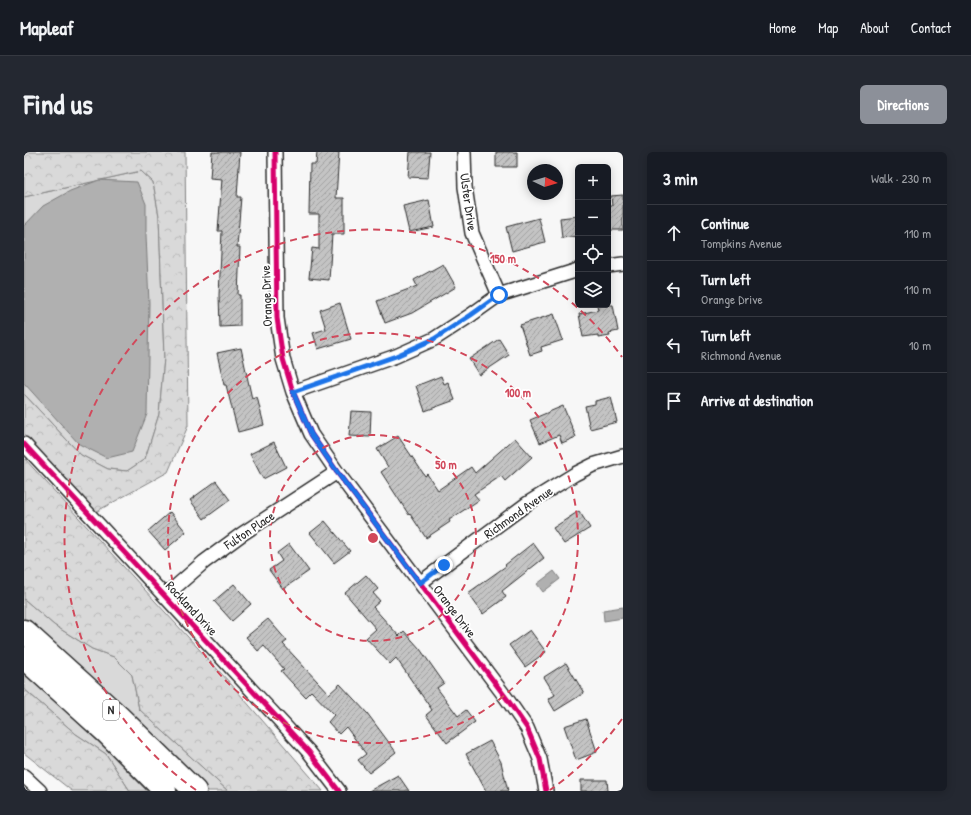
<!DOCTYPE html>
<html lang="en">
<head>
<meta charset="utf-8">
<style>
	:root { --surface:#171b24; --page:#242831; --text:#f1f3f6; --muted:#9ea1a6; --line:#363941; --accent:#8c9099 }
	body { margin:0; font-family:"Patrick Hand",sans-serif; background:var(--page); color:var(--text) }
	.controls { position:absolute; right:12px; top:12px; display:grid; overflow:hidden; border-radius:6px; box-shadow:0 2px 10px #0003 }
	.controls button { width:36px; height:36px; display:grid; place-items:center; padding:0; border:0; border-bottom:1px solid var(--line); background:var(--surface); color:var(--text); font:20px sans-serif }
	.compass { position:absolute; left:503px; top:12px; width:36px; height:36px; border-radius:50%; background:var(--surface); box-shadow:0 2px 10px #0003; rotate:94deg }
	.stop { position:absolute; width:12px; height:12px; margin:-9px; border:3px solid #1a73e8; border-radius:50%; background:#fff }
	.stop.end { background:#1a73e8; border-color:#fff; box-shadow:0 1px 4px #0008 }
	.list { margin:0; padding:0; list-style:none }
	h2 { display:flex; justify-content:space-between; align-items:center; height:52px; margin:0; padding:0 16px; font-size:17px }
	h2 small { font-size:13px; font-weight:400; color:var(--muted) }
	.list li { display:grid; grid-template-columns:26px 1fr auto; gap:12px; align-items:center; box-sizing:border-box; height:56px; padding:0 16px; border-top:1px solid var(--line) }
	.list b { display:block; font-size:15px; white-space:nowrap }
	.list p { margin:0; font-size:13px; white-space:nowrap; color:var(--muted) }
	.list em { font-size:13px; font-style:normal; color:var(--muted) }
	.icon { flex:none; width:22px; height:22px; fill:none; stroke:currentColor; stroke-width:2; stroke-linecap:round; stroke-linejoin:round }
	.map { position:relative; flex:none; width:599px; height:639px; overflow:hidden; border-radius:6px }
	header { display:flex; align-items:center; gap:24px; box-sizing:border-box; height:56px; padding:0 20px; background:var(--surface); border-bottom:1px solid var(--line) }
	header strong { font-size:19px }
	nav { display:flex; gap:22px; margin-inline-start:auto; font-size:14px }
	.intro { display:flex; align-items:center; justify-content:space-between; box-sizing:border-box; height:96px; padding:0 24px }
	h1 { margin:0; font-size:28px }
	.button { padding:10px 18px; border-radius:6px; background:var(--accent); color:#fff; font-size:14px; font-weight:700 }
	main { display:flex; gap:24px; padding:0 24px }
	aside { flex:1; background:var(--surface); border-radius:6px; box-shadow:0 2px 10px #0003 }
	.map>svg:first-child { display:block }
	.grass { fill:#d9d9d9; stroke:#828282 }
	.forest { fill:url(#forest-crowns); stroke:#828282 }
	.water { fill:#b0b0b0; stroke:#7b7b7b }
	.building { fill:url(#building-hatch); stroke:#2b2b2b }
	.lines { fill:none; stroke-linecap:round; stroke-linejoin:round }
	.street-casing { stroke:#2b2b2b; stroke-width:16 }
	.highway-casing { stroke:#2b2b2b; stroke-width:25 }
	.street { stroke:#fff; stroke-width:13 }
	.highway { stroke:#fff; stroke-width:22 }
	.cycleway-casing { stroke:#fff; stroke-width:8 }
	.cycleway { stroke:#d6006c; stroke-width:5 }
	.route { stroke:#1a73e8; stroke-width:5 }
	.ring { fill:none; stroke:#d1495b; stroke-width:2; stroke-dasharray:7 5 }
	.labels { text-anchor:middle; stroke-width:3.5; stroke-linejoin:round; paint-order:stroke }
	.shield { fill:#fff; stroke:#6b6b6b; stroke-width:1 }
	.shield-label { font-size:12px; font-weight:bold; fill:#2b2b2b }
	.street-label { font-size:13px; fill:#2b2b2b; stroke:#fff }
	.centre { fill:#d1495b; stroke:#fff; stroke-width:2 }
	.ring-label { font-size:12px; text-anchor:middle; font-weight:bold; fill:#d1495b; stroke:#fff; stroke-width:3.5; stroke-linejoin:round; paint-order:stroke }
</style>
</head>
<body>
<header>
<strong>Mapleaf</strong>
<nav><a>Home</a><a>Map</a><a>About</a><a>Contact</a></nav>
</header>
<div class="intro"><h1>Find us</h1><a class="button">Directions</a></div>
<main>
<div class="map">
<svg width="599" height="639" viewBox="0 0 599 639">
	<defs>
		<pattern id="forest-crowns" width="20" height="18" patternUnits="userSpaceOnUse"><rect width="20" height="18" fill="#d9d9d9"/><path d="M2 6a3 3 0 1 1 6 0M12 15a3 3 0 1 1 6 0" fill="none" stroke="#bababa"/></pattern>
		<pattern id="building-hatch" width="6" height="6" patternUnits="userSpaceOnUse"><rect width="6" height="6" fill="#c4c4c4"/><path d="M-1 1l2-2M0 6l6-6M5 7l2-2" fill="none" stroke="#9f9f9f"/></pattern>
	</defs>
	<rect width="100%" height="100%" fill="#f7f7f7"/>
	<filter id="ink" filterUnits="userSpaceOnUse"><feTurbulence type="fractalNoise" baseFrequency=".025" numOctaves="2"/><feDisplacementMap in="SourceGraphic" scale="8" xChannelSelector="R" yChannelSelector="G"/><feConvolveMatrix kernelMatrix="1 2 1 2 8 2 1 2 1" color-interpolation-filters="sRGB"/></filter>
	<g filter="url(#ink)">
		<path class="grass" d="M117 19 129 30 135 64 140 206 135 262 121 307 103 319 84 317 57 303 0 242V45Z
			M0 447 30 473 68 497 90 505 108 523 115 557 204 639H184L0 466Z
			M0 520 84 599 123 639H106L82 602 52 582 0 537Z"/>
		<path class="forest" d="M0 0H161L164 274 144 320 66 363 0 292V242L57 303 84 317 103 319 121 307 135 262 140 206 135 64 129 30 117 19 0 45Z
			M0 306 207 532 299 639H204L115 557 108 523 90 505 68 497 30 473 0 447Z
			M0 537 52 582 82 602 106 639H48L0 601Z"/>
		<path class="water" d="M75 28 113 30 122 52V83L125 151 123 262 108 300 83 306 55 292 0 231V74L19 54 46 39Z
			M530 419 536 427 519 440 513 432Z
			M599 455V466L580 469 579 458Z"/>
		<path class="building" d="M188 0H216L213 45H217L213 95H216L214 143H216V174L196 175 195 143 198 79H194L198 27 186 26Z
			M293 0H315L312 46H320V82H308L305 128 285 126 288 96 295 97V62H285L286 12H292Z
			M386 0H406L404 26 384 25Z
			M472 0H493V15H472Z
			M599 43V78H584V54H588L587 44Z
			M405 48 410 75 385 80 379 54Z
			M554 64V84L538 86 536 66Z
			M515 66 521 90 488 99 482 75Z
			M419 112 432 135 388 161 361 171 353 149 393 134 390 128Z
			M316 151 327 187 294 197 289 181 302 177 296 158Z
			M573 153H589L594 179 585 181 586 184 574 186V183L559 185 555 162 574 158Z
			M530 162 539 188 517 195 518 199 506 203 496 173Z
			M475 187 485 203 455 223 445 207Z
			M217 196 228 247 233 245 240 273 214 280 202 233H200L193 201Z
			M417 224 420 232 424 230 431 248 401 259 392 234Z
			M587 245 593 270 566 277 561 254 571 252V249Z
			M539 254 552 285 538 291 535 283 516 291 506 268Z
			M327 259 347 260 346 285 325 284Z
			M374 284 401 324 403 322 414 338 447 315 451 321 491 286 508 305 481 329 477 324 450 342 455 348 425 368 426 370 402 386 386 362 385 363 357 320 364 315 353 297Z
			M250 290 262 315 239 327 226 302Z
			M192 329 206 348 180 367 166 348Z
			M555 359 566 376 540 392 529 376Z
			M146 360 162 380 141 398 124 379Z
			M301 369 326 399 310 411 286 381Z
			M509 391 520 406 478 439 482 445 459 462 444 441 482 414 481 413Z
			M265 392 285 419 259 437 245 418 258 409 253 401Z
			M342 423 354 437 349 441 356 449 349 455 375 484 380 479 396 497 420 531 413 536 434 564 442 558 451 570 423 591 402 563 408 558 372 506 366 512 342 486 352 477 321 441Z
			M210 432 227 452 208 469 190 449Z
			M244 467 263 489 259 492 305 542 316 532 343 561 372 600 345 621 334 608 342 602 322 575 315 582 304 570 310 563 287 539 281 545 257 519 260 517 240 494 234 499 222 485Z
			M506 478 522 500 501 515 485 493Z
			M542 511 560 541 531 559 524 547 531 543 520 525Z
			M562 567 573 600 552 608 540 574Z
			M466 589 477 610 484 639H462L442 602Z
			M374 623 385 639H345Z
			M557 628H583L584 639H557Z"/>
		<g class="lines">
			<g class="street-casing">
				<path id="street" d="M251 0 253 166 259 207 269 240 287 282 313 320 483 547 503 576 516 607 522 639
					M440 0 441 35 448 81 475 143
					M584 114 599 112
					M269 240 372 204 410 187 447 163 475 143 554 118
					M0 292 285 600 315 639
					M396 431 504 351 551 322 569 313 599 304
					M141 444 180 410 218 382 313 320
					M0 624 16 639"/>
			</g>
			<g class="highway-casing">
				<path id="highway" d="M0 479 94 564 171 639
					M0 506 82 580 141 639"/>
			</g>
			<use href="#street" class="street"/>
			<use href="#highway" class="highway"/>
			<g class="cycleway-casing">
				<path id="cycleway" d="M251 0 253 166 259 207 269 240 287 282 313 320 483 547 503 576 516 607 522 639
					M0 292 285 600 315 639"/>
			</g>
			<use href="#cycleway" class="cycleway"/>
		</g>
	</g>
	<g class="lines" filter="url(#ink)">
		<path class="route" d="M420 413 396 431 313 320 287 282 269 240 372 204 410 187 447 163 475 143"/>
	</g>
	<g class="ring">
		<circle cx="349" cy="386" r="103"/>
		<circle cx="349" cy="386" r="205"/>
		<path d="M598 567A308 308 0 0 1 526 638M172 638A308 308 0 1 1 598 205"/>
	</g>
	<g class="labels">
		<rect class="shield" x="79" y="548" width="16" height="20" rx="3"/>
		<g class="shield-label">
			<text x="87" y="562">N</text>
		</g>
		<g class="street-label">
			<text transform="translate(445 50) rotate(82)" y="5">Ulster Drive</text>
			<text transform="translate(242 144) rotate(-92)" y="5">Orange Drive</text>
			<text transform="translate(494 360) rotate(-35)" y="5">Richmond Avenue</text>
			<text transform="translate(225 378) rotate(-34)" y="5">Fulton Place</text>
			<text transform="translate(168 456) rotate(47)" y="5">Rockland Drive</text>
			<text transform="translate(431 459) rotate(53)" y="5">Orange Drive</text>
		</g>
	</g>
	<circle cx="349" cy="386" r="6" class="centre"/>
	<g class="ring-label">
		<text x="479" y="111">150 m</text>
		<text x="494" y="245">100 m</text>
		<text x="422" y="317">50 m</text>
	</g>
</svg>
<div class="controls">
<button>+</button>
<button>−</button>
<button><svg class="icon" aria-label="locate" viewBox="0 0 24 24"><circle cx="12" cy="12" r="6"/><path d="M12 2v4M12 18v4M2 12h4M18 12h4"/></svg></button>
<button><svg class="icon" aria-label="layers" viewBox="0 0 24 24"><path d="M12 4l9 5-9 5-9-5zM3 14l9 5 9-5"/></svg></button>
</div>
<svg class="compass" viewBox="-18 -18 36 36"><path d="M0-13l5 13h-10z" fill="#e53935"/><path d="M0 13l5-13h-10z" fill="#9ea1a6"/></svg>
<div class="stop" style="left:475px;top:143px"></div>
<div class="stop end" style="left:420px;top:413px"></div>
</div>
<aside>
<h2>3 min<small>Walk · 230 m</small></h2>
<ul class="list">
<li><svg class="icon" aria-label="ahead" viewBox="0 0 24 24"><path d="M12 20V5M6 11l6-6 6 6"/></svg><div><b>Continue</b><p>Tompkins Avenue</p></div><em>110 m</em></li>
<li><svg class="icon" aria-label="left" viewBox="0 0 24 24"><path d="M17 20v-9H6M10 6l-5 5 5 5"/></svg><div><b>Turn left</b><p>Orange Drive</p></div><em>110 m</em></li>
<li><svg class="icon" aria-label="left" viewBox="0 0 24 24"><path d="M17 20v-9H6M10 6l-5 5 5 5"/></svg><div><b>Turn left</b><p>Richmond Avenue</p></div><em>10 m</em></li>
<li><svg class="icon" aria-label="arrive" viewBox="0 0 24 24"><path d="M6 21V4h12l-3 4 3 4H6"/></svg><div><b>Arrive at destination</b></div></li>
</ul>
</aside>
</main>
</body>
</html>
